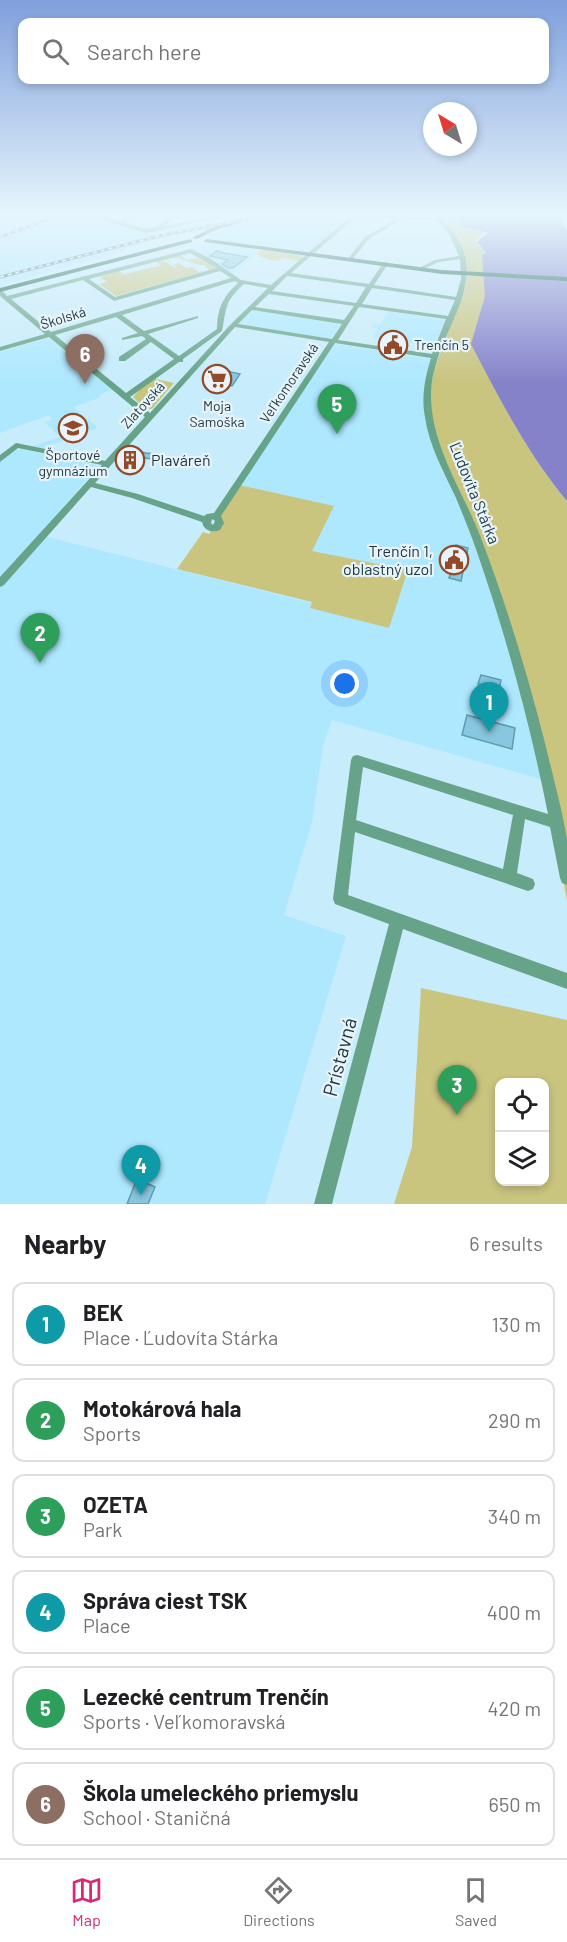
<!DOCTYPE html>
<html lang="en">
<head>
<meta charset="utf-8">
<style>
	:root { --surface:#fff; --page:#f6f6f6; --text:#202124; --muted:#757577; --line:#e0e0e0; --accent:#db2777 }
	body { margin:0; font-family:Barlow,sans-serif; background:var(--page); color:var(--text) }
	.controls { position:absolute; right:18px; bottom:18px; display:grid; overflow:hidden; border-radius:12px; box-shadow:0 3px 9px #0003 }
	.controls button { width:54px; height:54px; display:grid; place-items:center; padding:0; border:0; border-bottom:2px solid var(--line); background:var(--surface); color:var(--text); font:30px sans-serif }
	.compass { position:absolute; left:423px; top:102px; width:54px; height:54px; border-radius:50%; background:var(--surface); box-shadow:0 3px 9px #0003; rotate:322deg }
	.you { position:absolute; left:345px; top:684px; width:21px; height:21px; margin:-15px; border:4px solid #fff; border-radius:50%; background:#1a73e8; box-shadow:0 0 0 9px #1a73e833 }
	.badge { display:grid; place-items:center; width:39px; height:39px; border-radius:50%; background:var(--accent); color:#fff; font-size:20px; font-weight:700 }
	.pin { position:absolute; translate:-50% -50px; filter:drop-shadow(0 2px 3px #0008) }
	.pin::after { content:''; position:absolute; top:32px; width:21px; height:18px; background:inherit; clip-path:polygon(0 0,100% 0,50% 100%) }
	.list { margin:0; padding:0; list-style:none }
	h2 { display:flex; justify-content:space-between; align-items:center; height:78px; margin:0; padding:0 24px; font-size:26px }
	h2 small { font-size:20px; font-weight:400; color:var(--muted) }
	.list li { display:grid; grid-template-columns:39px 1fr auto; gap:18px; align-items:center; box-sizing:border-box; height:84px; margin:0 12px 12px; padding:0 12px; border:2px solid var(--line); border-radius:12px }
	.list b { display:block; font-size:22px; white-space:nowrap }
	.list p { margin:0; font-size:20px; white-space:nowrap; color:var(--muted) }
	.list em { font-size:20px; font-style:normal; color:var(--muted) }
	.icon { flex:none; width:33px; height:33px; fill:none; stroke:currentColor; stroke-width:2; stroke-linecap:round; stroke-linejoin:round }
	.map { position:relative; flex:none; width:567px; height:1204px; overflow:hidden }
	.search { position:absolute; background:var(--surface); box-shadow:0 3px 9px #0003; left:18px; right:18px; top:18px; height:66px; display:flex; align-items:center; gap:15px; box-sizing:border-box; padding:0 21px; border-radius:12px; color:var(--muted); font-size:22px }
	.sheet { height:654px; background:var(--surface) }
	nav { display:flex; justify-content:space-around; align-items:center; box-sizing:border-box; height:84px; border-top:2px solid var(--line); background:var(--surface); font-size:16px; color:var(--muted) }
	nav a { display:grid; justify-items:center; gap:3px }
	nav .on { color:var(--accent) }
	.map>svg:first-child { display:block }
	.built { fill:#aee8ff }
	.green { fill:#c9c47e; fill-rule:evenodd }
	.water { fill:#8582ca }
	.building { fill:#88c7e0; stroke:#5e9cb3; stroke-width:1.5 }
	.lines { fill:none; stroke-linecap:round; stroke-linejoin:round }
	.major-tunnel { stroke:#a5c8d6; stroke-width:7; stroke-dasharray:7 3; stroke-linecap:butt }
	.minor { fill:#66a388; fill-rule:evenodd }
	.major { fill:#136146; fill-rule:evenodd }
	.rail-casing { stroke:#5d7b87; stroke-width:3 }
	.rail { stroke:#e8f4f9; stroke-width:1.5; stroke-dasharray:4; stroke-linecap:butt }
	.labels { text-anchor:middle; stroke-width:4.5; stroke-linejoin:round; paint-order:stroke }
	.far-street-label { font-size:14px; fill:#1c3640; stroke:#e8f4f9 }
	.far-poi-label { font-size:14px; fill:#1c3640; stroke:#e8f4f9 }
	.poi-label { font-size:16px; fill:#1c3640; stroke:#e8f4f9; text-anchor:start }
	.street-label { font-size:16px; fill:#1c3640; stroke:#e8f4f9 }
	.near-street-label { font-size:20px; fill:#1c3640; stroke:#e8f4f9 }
</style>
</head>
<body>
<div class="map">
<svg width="567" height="1204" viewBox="0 0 567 1204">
	<rect width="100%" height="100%" fill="#c7ecfb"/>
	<path class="built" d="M0 214H85L147 233 244 214H345L350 217 311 252 208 237 238 222 154 240 97 259 0 285Z
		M208 244 236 246 261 250 236 273 231 275 190 249 196 245Z
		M252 310 341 324 332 337 327 338 240 324Z
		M388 311 446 320 434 346 373 337 378 329 371 327 373 323 381 324Z
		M49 338 112 390 101 394 99 398 73 407 97 427 95 429 43 448 33 446 60 437 45 422 53 420 49 415 0 433V352Z
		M335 344 437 360 479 538 544 780 332 720 323 745 312 822 284 915 346 936 265 1204H0V462L12 451 21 449 99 466 39 535 312 603 310 607 407 570 311 551 333 507 239 485Z"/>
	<path class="green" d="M447 214H453L463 227 484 233 475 241 487 253 482 255 485 273 467 272 461 246 443 219H447Z
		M261 250 301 255 303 258 299 261 284 258C274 264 266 259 256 254Z
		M179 255 188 260 197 258 206 262 209 261 217 268 116 296 99 284 107 282 100 277 119 271 127 276 125 274 162 265 155 262 163 260 175 268 177 267 173 265 179 263 186 268 192 267 199 272 209 270 204 265C190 266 182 255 168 259L171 263 165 259Z
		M467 276H485V296L472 344C499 398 528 455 567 501V901L544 780 534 711 433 429 429 401 434 369 465 289Z
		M155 379 174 383 152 409 144 408 133 397 141 388Z
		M239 485 334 506 312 551 408 570 389 628 310 608 312 602 177 569 203 532 209 534Z
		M421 988 567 1020V1204H394L412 1147ZM544 1082V1182H500V1082Z"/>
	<path class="water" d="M453 214H556L567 230V501C528 455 499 398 471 344L485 296 482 255 486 253 477 242 488 233 463 227Z"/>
	<path class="building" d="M217 251 224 253 247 257 233 268H228L222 264 228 260 210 256Z
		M222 370 240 374 232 386 211 382Z
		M132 450 146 453 156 454 151 459 139 457 128 469 117 466Z
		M456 545 468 548 461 581 449 578 451 572 448 571Z
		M481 675 501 680 497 700 505 702 502 712 488 708 490 698 483 696 486 686 478 684Z
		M467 715 515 728 512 749 462 735Z
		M137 1179 155 1187 148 1204H127Z"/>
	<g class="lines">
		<path class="major-tunnel" d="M237 222 243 217"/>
		<path class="minor" d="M88 214H96L120 221 129 214H134L125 223C151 230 152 233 173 214H178L166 226 222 214H233L147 233 118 225Z
			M241 214H248L249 215 246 217Z
			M343 214 440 218C504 277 433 327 431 393 430 445 463 491 481 538 507 606 528 676 546 747 553 777 562 809 567 839 567 854 567 870 567 885L562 883 560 878 550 827 525 819 517 873 533 879 535 884 533 889 528 891 355 832 348 895 567 973V989L403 929 332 1204H314L389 924 335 904 333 899 351 760 353 756 357 755 548 814C530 724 506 635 476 549 470 532 463 515 456 498 444 472 429 446 425 417 421 397 425 378 431 358L335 343 221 516 224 523 220 530C212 533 204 531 202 522L132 498 91 487 4 585 0 587V577L102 465 18 448 0 462V455L16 443 105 461 145 417 49 337 0 351V347L45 334 0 296V288L7 296 191 249 211 259 241 280 271 285 350 217 343 216ZM356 217 396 219 365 237 347 260 350 262 369 239 402 219 437 220 449 234 459 256 435 260 417 269 420 271 438 262 460 259 461 279 456 297 374 285 388 264 385 262 383 263 369 284 291 273ZM190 253 217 268 115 297 89 279ZM220 271 231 278 51 332 11 299 83 280 114 301ZM287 276 366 287 356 303 272 291ZM235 281 238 283C223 296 217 309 217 329L179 356 148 334 198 318V316L144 331 122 315ZM244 284 268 288 231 324 150 413 130 397 179 362H183V359L222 331C227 307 224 302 244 284ZM372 288 455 300 448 316 362 304ZM269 294 354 306 344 320 255 307ZM359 307 446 319 432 354 338 340ZM252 310 342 324 332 339 238 324ZM116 317 138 333 122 338V340L142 336 146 339 119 357V361H125L151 342 174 359 126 393 55 335ZM235 327 329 342 214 513 207 514 204 516 138 494 95 483ZM212 519 215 521 213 525 211 523ZM363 767 513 815 503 869 356 820Z"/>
		<path class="major" d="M237 220 239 223 213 231 197 239 192 238 209 229Z
			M190 239 192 240V242L0 292V288Z
			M207 239 442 270 567 277V281L442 274 205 242 204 241Z"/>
		<g class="rail-casing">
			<path id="rail" d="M0 237 62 214
				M0 277 163 235 276 214"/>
		</g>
		<use href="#rail" class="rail"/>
	</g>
	<linearGradient id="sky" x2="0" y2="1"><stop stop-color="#80a0dc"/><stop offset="0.56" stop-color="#e6f6fd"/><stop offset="1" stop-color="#e6f6fd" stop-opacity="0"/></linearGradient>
	<rect width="567" height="383" fill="url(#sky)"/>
	<defs>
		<g id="civic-ring" transform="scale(1.5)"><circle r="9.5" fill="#e8f4f9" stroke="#924a28" stroke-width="1.5"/><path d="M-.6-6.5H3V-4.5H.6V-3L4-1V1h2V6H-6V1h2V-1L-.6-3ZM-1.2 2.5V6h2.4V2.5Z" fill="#924a28"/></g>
		<g id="supermarket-ring" transform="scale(1.5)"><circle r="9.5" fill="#e8f4f9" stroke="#924a28" stroke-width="1.5"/><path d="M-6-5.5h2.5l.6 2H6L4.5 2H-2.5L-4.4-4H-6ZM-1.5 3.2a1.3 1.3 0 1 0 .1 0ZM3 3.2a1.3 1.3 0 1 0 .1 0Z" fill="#924a28"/></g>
		<g id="school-ring" transform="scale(1.5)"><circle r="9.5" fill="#e8f4f9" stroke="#924a28" stroke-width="1.5"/><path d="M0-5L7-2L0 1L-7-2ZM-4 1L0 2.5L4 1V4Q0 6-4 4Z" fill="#924a28"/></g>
		<g id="building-ring" transform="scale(1.5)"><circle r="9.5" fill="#e8f4f9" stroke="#924a28" stroke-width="1.5"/><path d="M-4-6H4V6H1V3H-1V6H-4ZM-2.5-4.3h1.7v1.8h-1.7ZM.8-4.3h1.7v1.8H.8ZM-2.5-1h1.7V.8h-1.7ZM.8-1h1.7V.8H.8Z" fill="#924a28"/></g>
	</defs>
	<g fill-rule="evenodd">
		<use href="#civic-ring" x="393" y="345"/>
		<use href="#supermarket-ring" x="217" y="379"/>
		<use href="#school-ring" x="73" y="428"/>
		<use href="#building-ring" x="130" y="460"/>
		<use href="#civic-ring" x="454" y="560"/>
	</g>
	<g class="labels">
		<g class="far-street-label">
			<text transform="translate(63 318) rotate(-17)" y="5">Školská</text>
			<text transform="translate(289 383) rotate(-56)" y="5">Veľkomoravská</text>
			<text transform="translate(143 405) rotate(-48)" y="5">Zlatovská</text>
		</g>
		<g class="far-poi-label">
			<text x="414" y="350" text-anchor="start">Trenčín 5</text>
			<text x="217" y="411">Moja<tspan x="217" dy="16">Samoška</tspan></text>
			<text x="73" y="460">Športové<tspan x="73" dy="16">gymnázium</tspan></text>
		</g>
		<g class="poi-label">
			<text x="151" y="466">Plaváreň</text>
			<text x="433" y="557" text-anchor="end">Trenčín 1,<tspan x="433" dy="18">oblastný uzol</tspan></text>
		</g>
		<g class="street-label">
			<text transform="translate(475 493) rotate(68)" y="6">Ľudovíta Stárka</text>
		</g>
		<g class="near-street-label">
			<text transform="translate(340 1057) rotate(-75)" y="7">Prístavná</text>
		</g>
	</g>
</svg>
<div class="controls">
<button><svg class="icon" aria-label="locate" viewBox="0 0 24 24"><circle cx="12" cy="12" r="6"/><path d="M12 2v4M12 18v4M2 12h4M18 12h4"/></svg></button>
<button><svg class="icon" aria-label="layers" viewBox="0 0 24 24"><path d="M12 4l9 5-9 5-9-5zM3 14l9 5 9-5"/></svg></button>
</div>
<svg class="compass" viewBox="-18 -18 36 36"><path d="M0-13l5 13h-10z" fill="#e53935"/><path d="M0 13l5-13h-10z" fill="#757577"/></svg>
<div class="you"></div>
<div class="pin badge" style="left:489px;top:732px;background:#0f9aa8">1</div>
<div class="pin badge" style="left:40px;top:663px;background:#2e9e5b">2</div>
<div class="pin badge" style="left:457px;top:1115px;background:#2e9e5b">3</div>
<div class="pin badge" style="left:141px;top:1195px;background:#0f9aa8">4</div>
<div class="pin badge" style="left:337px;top:434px;background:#2e9e5b">5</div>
<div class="pin badge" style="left:85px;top:384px;background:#8d6e63">6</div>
<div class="search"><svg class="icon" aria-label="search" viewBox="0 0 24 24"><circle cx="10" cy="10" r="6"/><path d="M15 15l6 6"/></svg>Search here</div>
</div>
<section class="sheet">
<h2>Nearby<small>6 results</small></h2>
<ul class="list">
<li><span class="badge" style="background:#0f9aa8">1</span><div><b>BEK</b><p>Place · Ľudovíta Stárka</p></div><em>130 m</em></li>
<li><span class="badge" style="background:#2e9e5b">2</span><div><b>Motokárová hala</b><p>Sports</p></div><em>290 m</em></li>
<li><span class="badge" style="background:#2e9e5b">3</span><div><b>OZETA</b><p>Park</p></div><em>340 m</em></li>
<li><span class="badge" style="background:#0f9aa8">4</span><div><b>Správa ciest TSK</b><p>Place</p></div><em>400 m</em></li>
<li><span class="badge" style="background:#2e9e5b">5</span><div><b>Lezecké centrum Trenčín</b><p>Sports · Veľkomoravská</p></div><em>420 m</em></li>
<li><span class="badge" style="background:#8d6e63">6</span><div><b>Škola umeleckého priemyslu</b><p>School · Staničná</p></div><em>650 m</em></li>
</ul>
</section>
<nav>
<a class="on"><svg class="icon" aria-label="map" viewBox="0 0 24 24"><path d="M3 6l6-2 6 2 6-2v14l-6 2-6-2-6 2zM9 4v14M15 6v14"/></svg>Map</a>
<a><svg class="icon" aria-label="directions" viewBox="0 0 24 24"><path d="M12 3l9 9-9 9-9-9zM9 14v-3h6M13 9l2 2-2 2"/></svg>Directions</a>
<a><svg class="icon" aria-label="saved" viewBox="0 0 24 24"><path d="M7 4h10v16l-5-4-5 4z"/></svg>Saved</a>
</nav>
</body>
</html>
